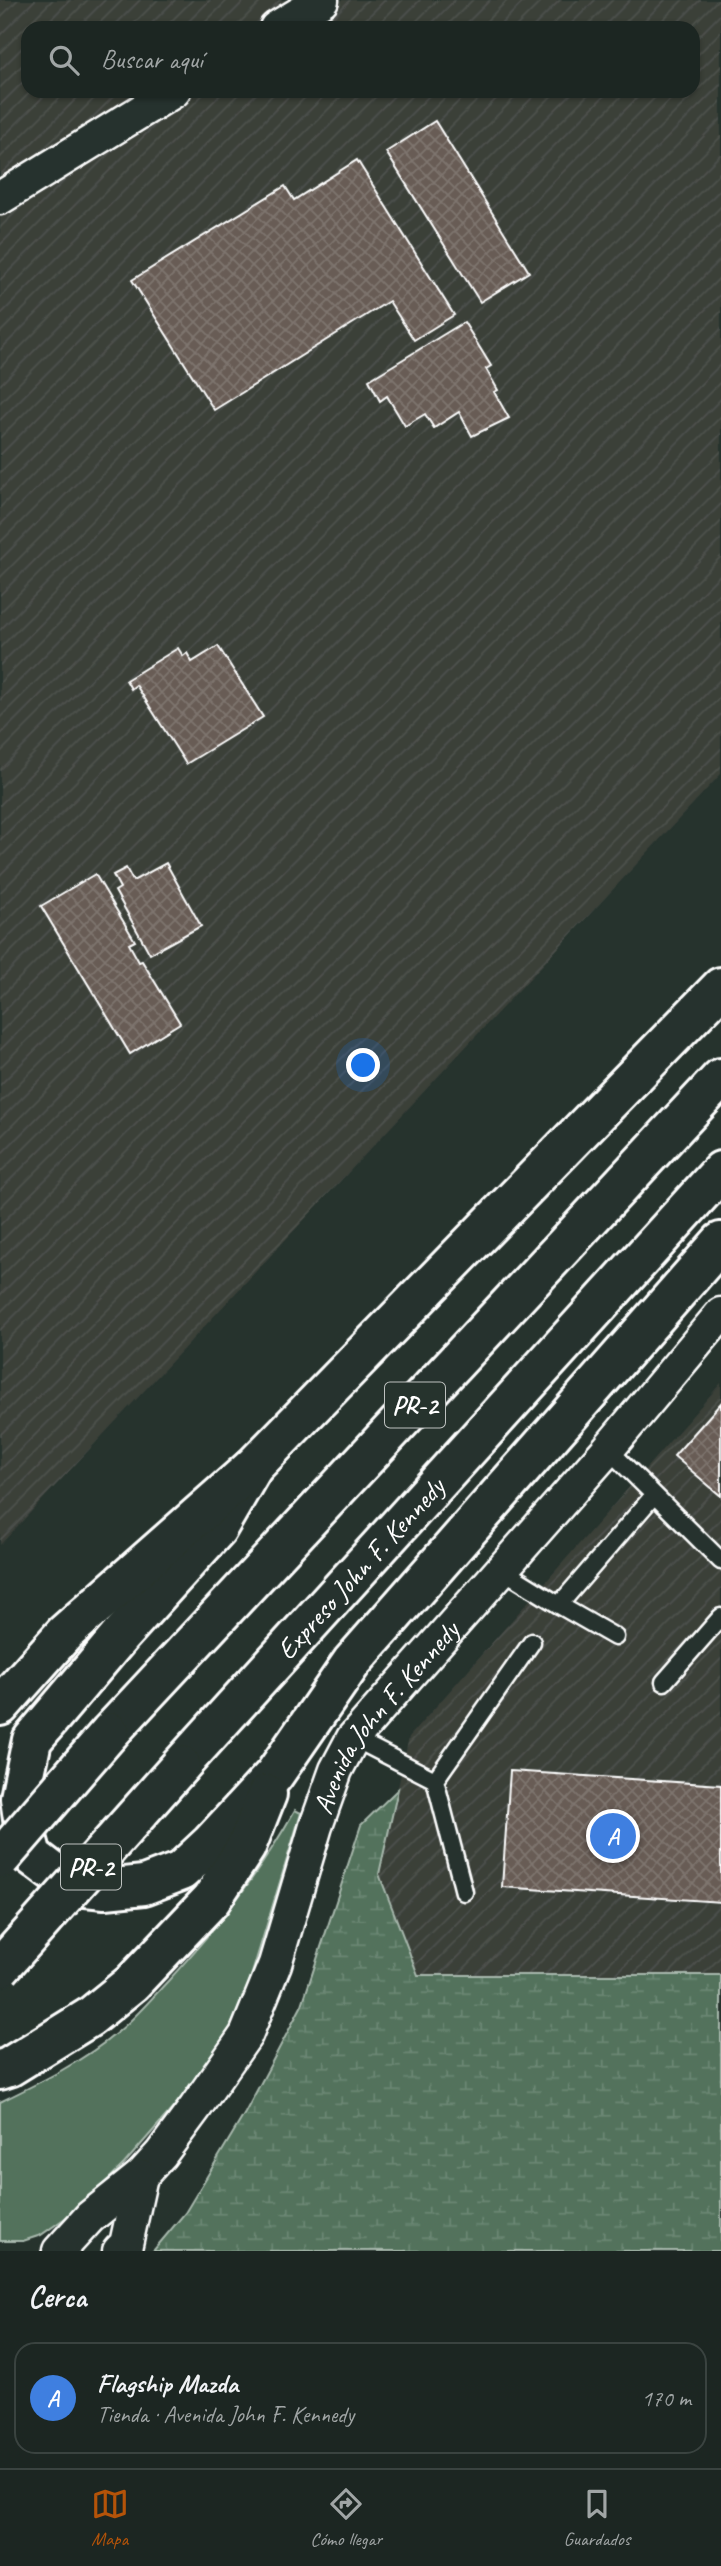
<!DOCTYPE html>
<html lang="es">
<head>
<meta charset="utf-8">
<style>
	:root { --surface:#1c2622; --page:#29322f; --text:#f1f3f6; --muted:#a0a5a5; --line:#3a4340; --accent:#b45309 }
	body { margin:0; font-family:Caveat,sans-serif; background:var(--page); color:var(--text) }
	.you { position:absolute; left:364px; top:1066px; width:24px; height:24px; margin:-18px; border:5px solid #fff; border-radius:50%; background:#1a73e8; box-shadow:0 0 0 10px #1a73e833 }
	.badge { display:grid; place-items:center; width:46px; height:46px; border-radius:50%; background:var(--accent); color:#fff; font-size:23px; font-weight:700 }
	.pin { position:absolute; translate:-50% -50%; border:4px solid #fff; box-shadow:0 2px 7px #0006 }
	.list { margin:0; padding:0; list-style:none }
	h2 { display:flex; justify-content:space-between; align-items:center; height:91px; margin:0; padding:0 28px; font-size:30px }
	h2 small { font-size:23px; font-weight:400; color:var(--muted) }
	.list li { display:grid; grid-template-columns:46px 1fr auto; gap:21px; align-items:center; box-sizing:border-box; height:112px; margin:0 14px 14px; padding:0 14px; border:2px solid var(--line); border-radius:21px }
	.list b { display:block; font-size:26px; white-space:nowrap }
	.list p { margin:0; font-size:23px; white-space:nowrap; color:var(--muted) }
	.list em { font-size:23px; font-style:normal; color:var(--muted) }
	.icon { flex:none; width:38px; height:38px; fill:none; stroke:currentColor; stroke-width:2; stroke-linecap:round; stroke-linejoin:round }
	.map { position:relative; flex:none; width:721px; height:2251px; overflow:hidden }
	.search { position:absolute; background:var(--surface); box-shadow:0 2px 5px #0004; left:21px; right:21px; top:21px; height:77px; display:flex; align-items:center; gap:18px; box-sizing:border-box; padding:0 24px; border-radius:21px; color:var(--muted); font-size:26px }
	.sheet { height:217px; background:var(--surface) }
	nav { display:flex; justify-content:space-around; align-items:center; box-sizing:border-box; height:98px; border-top:2px solid var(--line); background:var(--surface); font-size:19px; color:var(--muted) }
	nav a { display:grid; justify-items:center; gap:4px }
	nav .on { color:var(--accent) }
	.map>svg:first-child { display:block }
	.industrial { fill:url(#industrial-furrows); fill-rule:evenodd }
	.grass { fill:#52725b; stroke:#a8b8ad; stroke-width:2 }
	.wetland { fill:url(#wetland-marsh); stroke:#a8b8ad; stroke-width:2 }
	.building { fill:url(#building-cross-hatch); stroke:#fff; stroke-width:2 }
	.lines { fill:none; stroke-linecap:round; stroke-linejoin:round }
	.service-casing { stroke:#fff; stroke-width:21 }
	.minor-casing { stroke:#fff; stroke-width:37 }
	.motorway-casing { stroke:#fff; stroke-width:44 }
	.service { stroke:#26332d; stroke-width:16 }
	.minor { stroke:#26332d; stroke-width:32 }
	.motorway { stroke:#26332d; stroke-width:38 }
	.motorway-bridge-casing { stroke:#fff; stroke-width:44; stroke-linecap:butt }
	.motorway-bridge { stroke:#26332d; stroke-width:38 }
	.labels { text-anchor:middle; stroke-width:6; stroke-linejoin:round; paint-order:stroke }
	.shield { fill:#26332d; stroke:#bec2c0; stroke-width:2 }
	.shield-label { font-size:26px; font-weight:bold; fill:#fff }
	.street-label { font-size:28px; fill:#fff; stroke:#26332d }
</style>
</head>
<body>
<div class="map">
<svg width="721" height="2251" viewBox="0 0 721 2251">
	<defs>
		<pattern id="industrial-furrows" width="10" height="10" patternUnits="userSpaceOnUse" patternTransform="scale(1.75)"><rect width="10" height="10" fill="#3a3f39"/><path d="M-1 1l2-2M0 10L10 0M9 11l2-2" fill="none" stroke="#4e524d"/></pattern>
		<pattern id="wetland-marsh" width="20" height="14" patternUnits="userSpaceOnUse" patternTransform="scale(1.75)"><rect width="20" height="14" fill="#52725b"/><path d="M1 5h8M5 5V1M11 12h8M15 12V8" fill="none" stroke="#6c8774"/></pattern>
		<pattern id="building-cross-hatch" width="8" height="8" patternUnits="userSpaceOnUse" patternTransform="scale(1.75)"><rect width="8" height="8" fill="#675c54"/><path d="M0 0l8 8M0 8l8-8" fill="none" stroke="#7e746e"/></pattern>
	</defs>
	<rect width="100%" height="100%" fill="#26332d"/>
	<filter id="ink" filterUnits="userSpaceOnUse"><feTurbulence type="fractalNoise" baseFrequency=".0143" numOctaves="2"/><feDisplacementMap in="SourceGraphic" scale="14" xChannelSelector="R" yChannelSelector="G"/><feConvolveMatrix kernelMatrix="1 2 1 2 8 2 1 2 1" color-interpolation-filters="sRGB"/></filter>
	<g filter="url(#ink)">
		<path class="industrial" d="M0 0H721V774L0 1545ZM28 28H693V91H28Z
			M721 1383V1975H418L379 1874 409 1737Z"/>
		<path class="grass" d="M295 1810 301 1813 246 1993 222 2045 186 2093 124 2164 78 2209 41 2235 23 2241H0V2102C41 2082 84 2061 119 2031 137 2016 152 1998 168 1981 220 1924 257 1877 295 1810Z"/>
		<path class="wetland" d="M398 1789 379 1874 418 1975H721V2251H153L185 2213 245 2113 302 2005 361 1825Z"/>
		<path class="building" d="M435 121 529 272 480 302 386 152Z
			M357 160 454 315 414 340 389 301 214 410 132 280 285 186 294 200Z
			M464 322 491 366 486 369 498 390 494 392 509 418 472 436 459 412 434 428 425 414 405 426 387 396 380 401 369 380Z
			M218 646 263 717 186 764 136 685 131 689 126 680 178 648 183 656 187 653 192 662Z
			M166 863 201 926 150 954 115 891 120 888 113 875 126 868 133 881Z
			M95 874 135 941 129 944 139 962 142 961 180 1023 130 1054 41 906Z
			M721 1403V1496L674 1456Z
			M510 1771 721 1785V1902L502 1887Z"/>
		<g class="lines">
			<g class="service-casing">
				<path id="service" d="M608 1449 721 1561
					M501 1569 559 1605 615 1637
					M559 1605 654 1495
					M664 1682 721 1617
					M353 1738 435 1780 532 1642
					M435 1780 464 1892"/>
			</g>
			<g class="minor-casing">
				<g id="minor">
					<path d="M276 28 322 0"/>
					<path d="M0 198 174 91"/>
					<path id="s1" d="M141 2176 161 2154 195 2108 246 2035 275 1964 316 1826 336 1770 353 1738 608 1449 721 1314"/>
					<path d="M59 2251 90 2217 141 2176 126 2244 119 2251"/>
				</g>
			</g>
			<g class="motorway-casing">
				<g id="motorway">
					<path d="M253 1467 217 1529 121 1635 32 1740 20 1798 24 1826 32 1856 53 1872 76 1886 105 1889 144 1885 181 1871 211 1843 274 1775 352 1662 721 1242"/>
					<path d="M0 1706 65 1633 253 1467 721 987"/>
					<path d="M110 1732 721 1078"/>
					<path id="s2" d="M181 1765 721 1171"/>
					<path d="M0 2070 9 2067 90 2017 132 1983 211 1900 246 1847 267 1794"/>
				</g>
			</g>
			<use href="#service" class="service"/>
			<use href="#minor" class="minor"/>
			<use href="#motorway" class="motorway"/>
			<g class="motorway-bridge-casing">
				<path id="motorway-bridge" d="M0 1859 110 1732
					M0 1968 181 1765"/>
			</g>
			<use href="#motorway-bridge" class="motorway-bridge"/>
		</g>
	</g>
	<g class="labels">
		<g class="shield">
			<rect x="385" y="1382.5" width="60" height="45" rx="5"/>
			<rect x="61" y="1844.5" width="60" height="45" rx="5"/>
		</g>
		<g class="shield-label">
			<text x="415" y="1414">PR-2</text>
			<text x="91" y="1876">PR-2</text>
		</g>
		<g class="street-label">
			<text dy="10" stroke="none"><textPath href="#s2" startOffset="266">Expreso John F. Kennedy</textPath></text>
			<text dy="10" stroke="none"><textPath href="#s1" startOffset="527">Avenida John F. Kennedy</textPath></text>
		</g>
	</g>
</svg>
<div class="you"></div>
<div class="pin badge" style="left:613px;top:1836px;background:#3f7fe0">A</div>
<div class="search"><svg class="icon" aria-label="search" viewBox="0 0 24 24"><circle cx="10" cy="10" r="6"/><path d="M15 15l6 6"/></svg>Buscar aquí</div>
</div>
<section class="sheet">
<h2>Cerca<small></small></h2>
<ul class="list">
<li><span class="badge" style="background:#3f7fe0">A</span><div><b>Flagship Mazda</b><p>Tienda · Avenida John F. Kennedy</p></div><em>170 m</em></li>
</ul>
</section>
<nav>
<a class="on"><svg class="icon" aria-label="map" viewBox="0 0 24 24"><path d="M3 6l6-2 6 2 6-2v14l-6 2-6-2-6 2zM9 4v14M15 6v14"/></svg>Mapa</a>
<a><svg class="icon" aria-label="directions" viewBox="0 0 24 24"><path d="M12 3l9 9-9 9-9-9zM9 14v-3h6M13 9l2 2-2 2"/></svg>Cómo llegar</a>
<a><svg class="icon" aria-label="saved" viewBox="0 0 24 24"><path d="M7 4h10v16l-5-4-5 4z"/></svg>Guardados</a>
</nav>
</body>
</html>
